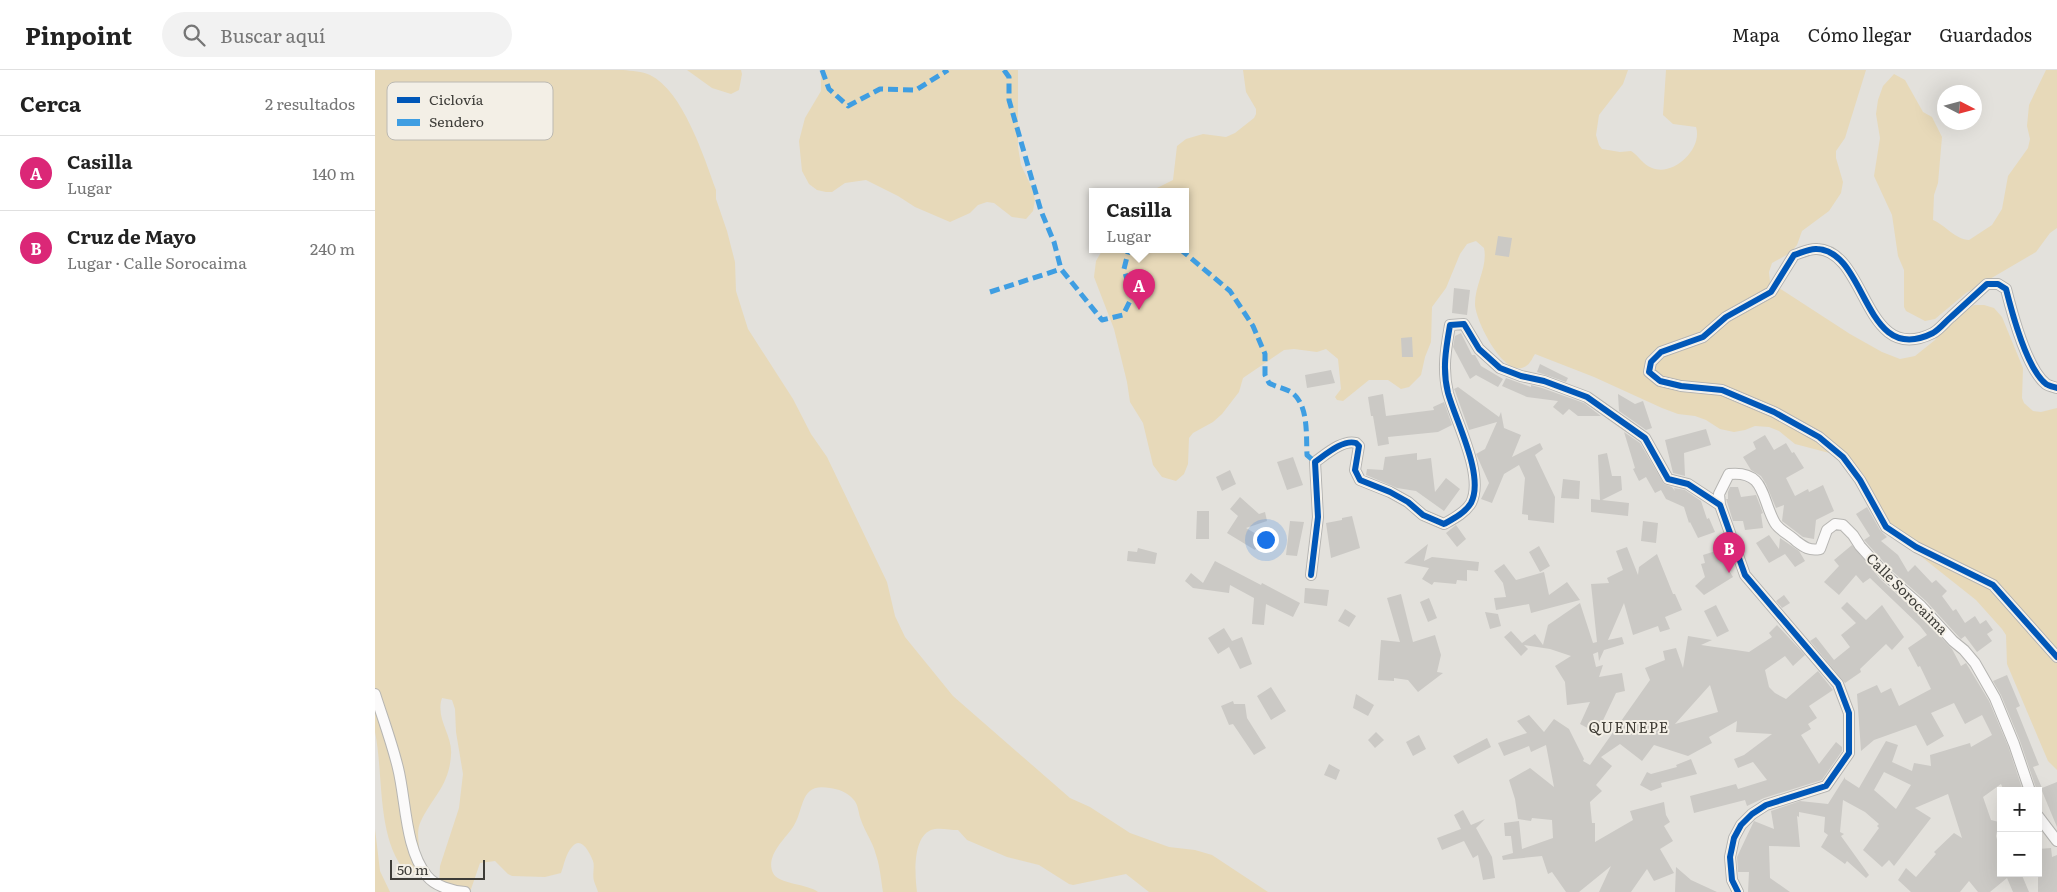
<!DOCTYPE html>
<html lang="es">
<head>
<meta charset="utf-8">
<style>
	:root { --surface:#fff; --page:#f2f2f2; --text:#222; --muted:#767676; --line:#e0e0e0; --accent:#db2777 }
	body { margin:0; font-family:Literata,serif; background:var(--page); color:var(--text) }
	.controls { position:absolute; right:15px; bottom:15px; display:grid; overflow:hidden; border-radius:0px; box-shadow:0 5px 20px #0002 }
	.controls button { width:45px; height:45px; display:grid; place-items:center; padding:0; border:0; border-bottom:1px solid var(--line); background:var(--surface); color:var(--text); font:25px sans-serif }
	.compass { position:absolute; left:1562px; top:15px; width:45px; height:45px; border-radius:50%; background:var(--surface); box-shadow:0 5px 20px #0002; rotate:96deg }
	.scale { position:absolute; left:15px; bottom:12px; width:95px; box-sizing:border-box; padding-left:5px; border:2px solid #3d3c38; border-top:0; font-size:14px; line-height:18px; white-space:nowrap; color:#3d3c38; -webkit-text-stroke:4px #f3efe6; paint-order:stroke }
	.you { position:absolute; left:890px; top:469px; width:18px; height:18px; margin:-12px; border:4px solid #fff; border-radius:50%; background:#1a73e8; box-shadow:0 0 0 8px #1a73e833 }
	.badge { display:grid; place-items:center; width:32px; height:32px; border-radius:50%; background:var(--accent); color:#fff; font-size:16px; font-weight:700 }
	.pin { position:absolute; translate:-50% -41px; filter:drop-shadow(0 1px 2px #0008) }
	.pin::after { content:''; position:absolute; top:26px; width:18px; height:15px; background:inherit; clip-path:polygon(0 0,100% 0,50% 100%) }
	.popup { position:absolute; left:714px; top:118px; width:100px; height:65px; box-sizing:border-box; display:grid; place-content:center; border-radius:0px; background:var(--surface); filter:drop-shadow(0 1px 4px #0005); font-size:16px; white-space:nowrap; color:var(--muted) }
	.popup b { font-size:19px; color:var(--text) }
	.popup::after { content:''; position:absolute; left:50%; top:100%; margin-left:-10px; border:10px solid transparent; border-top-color:var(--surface) }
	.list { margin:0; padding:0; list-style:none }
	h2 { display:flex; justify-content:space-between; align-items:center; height:65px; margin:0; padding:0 20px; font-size:21px }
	h2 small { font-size:16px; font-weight:400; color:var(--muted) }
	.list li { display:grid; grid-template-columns:32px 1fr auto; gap:15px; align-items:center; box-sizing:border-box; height:75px; padding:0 20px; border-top:1px solid var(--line) }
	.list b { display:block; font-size:19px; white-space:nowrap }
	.list p { margin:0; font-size:16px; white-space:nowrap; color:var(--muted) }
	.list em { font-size:16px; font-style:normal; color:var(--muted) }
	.icon { flex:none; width:28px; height:28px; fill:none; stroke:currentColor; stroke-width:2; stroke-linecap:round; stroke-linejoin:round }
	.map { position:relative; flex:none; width:1682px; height:822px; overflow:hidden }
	header { display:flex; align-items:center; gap:30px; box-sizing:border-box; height:70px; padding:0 25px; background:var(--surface); border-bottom:1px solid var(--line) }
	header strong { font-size:24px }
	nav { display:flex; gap:28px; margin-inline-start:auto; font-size:18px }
	.search { width:350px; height:45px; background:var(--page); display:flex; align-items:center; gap:12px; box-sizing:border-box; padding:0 18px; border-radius:28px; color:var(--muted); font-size:19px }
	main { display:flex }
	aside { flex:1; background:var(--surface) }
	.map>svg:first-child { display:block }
	.green { fill:#e7d9b9 }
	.building { fill:#cbc9c5; fill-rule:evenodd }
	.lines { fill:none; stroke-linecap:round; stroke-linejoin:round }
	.street-casing { stroke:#b6b5b2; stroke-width:12 }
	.street { stroke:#fbfafa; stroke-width:10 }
	.quiet { stroke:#3f9ee2; stroke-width:5; stroke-dasharray:10 5; stroke-linecap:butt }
	.cycleway-casing { stroke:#f3efe6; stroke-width:9 }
	.cycleway { stroke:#0057b8; stroke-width:6 }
	.labels { text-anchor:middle; stroke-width:4; stroke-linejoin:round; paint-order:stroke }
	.street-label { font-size:14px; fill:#3d3c38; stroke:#f3efe6 }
	.neighbourhood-label { font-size:15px; letter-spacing:1px; fill:#423f38; stroke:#f3efe6 }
	.key { fill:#f3efe6; stroke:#bcb9b2; stroke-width:1 }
	.key-label { font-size:14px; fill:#3d3c38 }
</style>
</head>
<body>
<header>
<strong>Pinpoint</strong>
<div class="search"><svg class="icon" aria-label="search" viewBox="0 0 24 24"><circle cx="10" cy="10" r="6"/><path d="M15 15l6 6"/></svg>Buscar aquí</div>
<nav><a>Mapa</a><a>Cómo llegar</a><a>Guardados</a></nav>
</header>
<main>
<aside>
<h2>Cerca<small>2 resultados</small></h2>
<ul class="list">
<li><span class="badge">A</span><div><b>Casilla</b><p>Lugar</p></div><em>140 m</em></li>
<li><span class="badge">B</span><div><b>Cruz de Mayo</b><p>Lugar · Calle Sorocaima</p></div><em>240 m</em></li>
</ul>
</aside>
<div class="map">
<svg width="1682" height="822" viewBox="0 0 1682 822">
	<rect width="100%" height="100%" fill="#e3e1dc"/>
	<path class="green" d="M0 0H248C257 1 267 1 275 5 308 21 329 87 341 120V129L352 161 360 192 361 221 373 259 418 329 436 364 452 387 512 512 520 546 530 567 578 626 695 728 715 737 755 763 794 777 820 780 837 785 893 822H774L751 804 698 815 694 814 664 795 632 787 592 770 583 760C575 760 563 757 556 760 537 768 540 806 542 822H508C506 810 505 796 501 785 498 772 490 762 486 750 483 743 484 735 478 729 472 722 463 719 455 718 424 712 430 739 418 757 410 769 390 786 398 803 403 814 433 814 443 822H223C222 818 220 815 219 811 217 804 220 797 218 791 215 783 206 765 197 777 191 783 189 795 186 803L170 807 137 806 133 804 120 791 105 793 95 822H68L64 815 65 796 84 738 88 704 81 662 80 639 77 630 67 628C60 649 78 665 76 685 74 716 58 726 46 751 39 764 47 782 45 797L37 804 32 803C1 770 9 705 0 662Z
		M312 0H366L367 4 364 20 356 24 337 18Z
		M446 0H643V77L646 95 657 118 660 130 658 141 651 149 637 147 619 133 612 132 603 135 595 143 575 152 540 137 523 126 491 110 470 113 457 122H451L442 120 434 114 427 101 424 71 430 48 446 21Z
		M868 0H1253L1248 14 1224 45 1221 65 1224 75 1227 79 1245 82 1256 81C1264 86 1268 95 1277 98 1299 107 1328 78 1321 57L1298 54 1288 45 1291 0H1491L1470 68 1461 81V88L1468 112 1466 123 1454 141 1427 161 1422 175 1415 183 1397 193 1394 202 1395 212 1475 264 1507 282 1525 289 1540 286 1560 270 1574 253 1599 235H1609L1619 238 1627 247 1648 298 1647 328 1649 333 1658 341 1666 342 1682 338V700L1673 691 1632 594 1631 565 1627 559 1601 530 1543 484 1505 447 1462 385 1420 374 1404 361 1394 357 1380 356 1370 360 1359 362 1345 359 1331 350 1320 346 1303 344 1287 338 1219 307 1160 284C1158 287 1155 294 1151 296 1130 311 1100 250 1100 234 1100 214 1113 197 1109 178L1101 171 1092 174 1085 184 1071 218 1057 237 1056 272 1050 287 1046 305 1034 317 1026 319 1013 310H994L968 331 962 330 960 327 966 319 963 289 951 279 942 282 919 279 909 280 868 308 864 322 847 344 838 352 818 363 814 368 813 394 809 404 801 411 787 407 778 395 768 353 755 332 752 312 739 259 719 207 721 191 728 179H810V121H776L798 110 802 76 811 69 828 64 851 67 860 63 879 48 881 44V39L871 22Z
		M1671 0H1682V158L1675 163 1661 182 1591 223 1560 249 1550 251 1531 241 1529 237V200L1523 186 1517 145 1499 106 1505 68 1501 44 1503 30 1508 16 1519 4 1530 10 1548 42 1557 47 1567 67 1563 113 1559 125 1558 150C1570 155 1581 170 1594 170L1617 155 1627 139 1633 106 1653 78 1655 69 1652 56 1654 35Z
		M0 759 5 801 15 822H0Z"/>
	<path class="building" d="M1123 166 1137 168 1134 187 1120 185Z
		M1079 218 1095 220 1092 245 1077 243Z
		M1086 263 1097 285H1100L1106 296 1128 309 1123 317 1101 305 1095 309 1078 277 1080 266Z
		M1037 267 1038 287H1027L1026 268Z
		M1165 294 1193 308 1191 312 1162 302Z
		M956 300 960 313 932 318 930 305Z
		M1131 308 1156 317V315L1167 318 1209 333 1226 346H1203L1194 339 1188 345 1178 337 1183 331 1152 327 1127 316Z
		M1083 317 1124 347 1126 342 1129 358 1146 365 1137 387 1165 373 1168 379 1160 385 1180 427 1179 453 1153 450V445L1147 444 1150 408 1144 395 1129 404 1117 433 1106 429 1114 413 1101 384 1110 379 1122 352 1094 360 1080 321 1079 319Z
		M1008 324 1011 346 1059 340 1058 337 1069 332 1077 355 1063 362 1013 367 1014 374 1003 376 998 346H996L993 327Z
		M1243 324 1260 334 1268 331 1277 358 1271 360 1244 341Z
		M1331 359 1336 375 1309 383 1310 406 1298 403 1290 370Z
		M1249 362 1265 373 1289 414 1297 417 1300 421 1299 418 1310 420 1326 431 1332 449 1334 448 1340 462 1323 468 1315 452 1314 453 1309 437 1291 429 1286 420 1280 423 1271 407 1264 411 1258 399 1260 398Z
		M1390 365 1399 380 1411 373 1417 383 1419 382 1429 398 1411 408 1420 426 1433 419 1434 422 1448 415 1459 441 1441 450 1439 469 1428 467 1407 451 1409 435 1401 438 1391 414 1386 406 1376 400 1368 387 1381 379 1378 372Z
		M1042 383V390L1056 388 1060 422 1071 408 1085 419 1069 441 1041 421 1022 418 991 405 992 399 1008 400 1010 387Z
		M1232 383 1237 406H1246L1247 420 1227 430 1254 433 1253 446 1216 442V429L1225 430 1223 385Z
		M918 387 928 415 912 420 902 392Z
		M855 400 861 414 847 421 841 407Z
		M1188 409 1205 411 1204 429 1186 428Z
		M1355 417H1363L1366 427 1381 425 1388 443 1386 444 1388 458 1370 460 1368 451H1358L1351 429H1353V422Z
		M865 427 884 444 890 442 892 451 871 458 888 468 880 480 852 463 863 446 855 439Z
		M1492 437 1505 460 1512 467 1506 471 1523 485 1533 502 1540 495 1557 513 1561 510 1572 521 1567 526 1578 541 1581 539 1590 553 1600 546 1605 554 1611 550 1618 560 1612 564 1617 571 1602 582 1590 566 1586 569 1583 566 1551 531 1516 500 1489 470 1495 466 1481 444Z
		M822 441H834V469H821Z
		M977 446 985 478 956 488 951 453 967 450V448Z
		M915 451 929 452 922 486 911 485Z
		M1268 451 1283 453 1281 473 1266 471Z
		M1081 455 1091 469 1082 477 1071 463Z
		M1394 465 1404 479 1405 468 1424 481 1430 491 1420 497 1410 484 1394 493 1381 473Z
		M1053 474 1049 491 1057 487 1104 492 1103 501 1092 500V511L1082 510 1081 514 1059 512 1057 515 1047 509 1054 498 1029 493Z
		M1477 475 1506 510 1541 541 1577 579 1586 596 1591 593 1614 631 1633 676 1648 721H1629L1626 714 1608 727 1616 750 1624 752 1621 766 1624 776 1622 795 1626 794V803H1646L1654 822H1638L1632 808 1615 822H1603L1594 811 1585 822H1536L1523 810 1531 798 1541 807 1561 784 1559 782 1579 763 1587 768 1573 724 1540 738 1556 748 1519 796 1514 790 1507 797 1488 780 1504 758 1502 756 1504 754 1490 742 1468 730 1465 762 1469 764 1466 766 1494 805 1491 808 1472 791 1470 794 1446 777 1453 765 1449 762 1450 747 1424 742V747L1422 746 1425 777 1394 776 1395 808 1415 822H1373L1374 802H1363L1362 787 1379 751 1399 759 1396 741 1425 731 1453 734 1470 707V709L1484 718 1511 671 1523 675 1517 692 1537 701 1539 693 1556 696 1555 685 1595 673 1596 677 1617 665 1607 645 1590 654 1579 633 1556 643 1569 666 1552 676 1541 655 1499 670 1486 681 1482 624 1502 615 1506 623 1516 618 1524 636 1556 619 1545 596 1543 597 1533 578 1552 565 1545 556 1495 508 1488 513 1481 505 1464 525 1449 512 1464 496 1459 490ZM1509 702 1536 715 1521 739 1499 720Z
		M1164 476 1175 496 1165 502 1154 482Z
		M1252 477 1263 505 1264 497 1282 484 1298 524H1300L1307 540 1290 547 1295 559 1285 562 1283 556 1258 565 1249 533 1233 570 1247 567 1249 574 1229 580 1224 591 1223 582 1218 584 1221 597 1228 595 1224 607 1247 603 1250 621 1241 623 1222 663 1205 654 1215 632 1192 635 1190 612 1180 596 1196 586 1175 579 1149 575 1153 579 1146 586 1129 567 1136 561 1147 573 1160 564 1168 575 1173 555 1205 533 1218 573 1222 572 1216 514 1234 513 1232 508 1248 500 1241 481Z
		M763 478 782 483 780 494 752 491 753 481 762 482Z
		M1347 479 1351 490 1348 491 1358 507 1329 525 1320 516 1330 507 1326 494 1330 493 1328 485Z
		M840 491 886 515 887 513 925 533 918 547 891 534 889 555 877 554 879 528 855 515 854 523 818 518 810 511 816 503 828 513Z
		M1129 494 1141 510 1169 502 1174 525 1192 512 1205 530 1156 543 1154 534 1121 540 1119 528 1131 527 1128 513 1119 501Z
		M930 518 954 520 952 536 929 533Z
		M1026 524 1038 572 1060 565 1066 585 1062 602 1068 603 1043 622 1033 610 1019 608V611L1003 610 1006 570 1025 572 1012 528Z
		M1409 525 1415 533 1407 538 1401 531Z
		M1054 528 1062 548 1053 552 1045 532Z
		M1472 532 1491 550 1507 535 1529 567 1517 580 1511 574 1485 599 1486 602 1470 613 1435 571 1441 567 1459 590 1475 577 1466 565 1481 553 1466 538Z
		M1341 535 1354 561 1342 567 1329 541Z
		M970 539 981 546 974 557 963 551Z
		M1110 542 1123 544 1126 556 1115 559Z
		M1402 555 1430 585 1418 596 1410 586 1390 600 1394 617 1400 623 1411 629 1443 601 1458 620 1434 636 1442 648 1433 654 1436 659 1426 665 1444 694 1461 672 1467 677V681L1447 710 1389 728 1372 736 1370 730 1319 743 1315 726 1361 714 1363 719 1392 710 1378 692 1363 698 1359 689 1369 685 1397 664 1361 662 1362 651 1334 667 1337 673 1313 686 1279 675 1267 691 1245 674 1226 687 1237 696 1221 715 1227 721 1215 732 1217 753H1220V772L1258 750 1255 741 1289 732 1291 745 1295 752 1289 756 1298 771 1285 779 1299 803 1279 811 1272 799 1256 822H1224L1236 796 1204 822H1191L1177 802 1173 804 1167 786 1128 790 1127 786 1138 783 1136 766H1130L1129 753 1144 751 1147 779 1178 768 1177 750 1157 748 1156 751 1143 749 1140 729 1134 710 1155 698 1179 717 1171 675 1156 682 1154 676 1129 686 1123 673 1152 663 1142 651 1154 645 1169 662 1179 649 1194 659 1209 689 1208 691 1215 695 1275 610 1270 598 1290 590 1288 581 1301 578 1308 598 1313 566 1337 570 1326 575 1374 582 1397 567 1394 563ZM1335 615 1343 642 1300 654Z
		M849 558 857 571 867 567 877 594 865 599 854 577 843 584 833 568Z
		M1632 605 1645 636 1641 638 1664 695 1658 697 1667 718 1682 712V757L1667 721H1662L1645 671 1626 625 1618 611Z
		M896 617 911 641 896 650 882 626Z
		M981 624 999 635 993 646 978 638Z
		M858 631 859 634H870L872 648 891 678 879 685 858 654 854 655 846 636Z
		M1001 662 1009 670 1000 678 993 670Z
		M1044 665 1051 679 1038 686 1031 672Z
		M1112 668 1116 677 1083 694 1078 686Z
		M1316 689 1322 704 1286 713 1287 717 1276 721 1265 715 1272 702 1276 704 1302 697 1301 695Z
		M954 694 965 700 961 710 949 705Z
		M1088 740 1096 755 1110 749 1101 758 1117 787 1120 808 1108 810 1103 785 1098 788 1089 771 1067 780 1062 768 1086 759 1079 745Z
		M1676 778 1677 787 1682 785V822H1663V779Z
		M1301 797 1316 810 1342 822H1300Z"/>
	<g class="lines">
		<g class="street-casing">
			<path id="street" d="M1682 318C1679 317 1674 316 1671 314 1652 299 1637 243 1631 219L1623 214H1612C1600 225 1588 236 1576 247 1570 252 1565 259 1558 263 1488 298 1493 181 1442 179 1435 178 1426 183 1419 185L1396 222 1351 247 1328 267 1286 282 1276 292 1274 302 1285 311 1306 316 1347 320 1399 342 1444 367 1468 387 1485 410 1511 457 1541 477 1618 515 1682 587
				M1345 435 1344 424 1354 404C1391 400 1386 429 1400 453 1404 460 1415 465 1421 471 1429 477 1434 481 1445 479L1452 460 1460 454 1468 455 1478 465 1485 476 1511 505 1546 536 1578 571 1589 580 1600 593 1620 628 1639 674 1655 721
				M936 505 943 447 940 392C950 385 968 369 981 373L984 376 980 400 985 410 1015 422 1033 432 1048 445 1069 454C1078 449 1090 443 1096 433 1110 406 1081 352 1073 323 1067 299 1071 278 1075 255L1089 254 1104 279 1125 298 1146 306 1169 311 1212 327 1270 368 1293 409 1313 414 1345 435 1370 505 1463 614 1474 643V683L1451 716 1391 735 1377 744 1366 755 1359 768 1355 787 1357 810 1363 822
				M0 624C8 649 17 673 23 698 31 730 30 779 52 806 60 816 77 821 90 822
				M1663 746 1682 771"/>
		</g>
		<use href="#street" class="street"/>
		<path class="quiet" d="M447 0 454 19 473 36 505 19 541 20 573 0
			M629 0 634 7V30L666 141 679 172 686 199 727 250 748 245 757 227 749 199 754 179
			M805 179 855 221 878 256 890 284V305L894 313C901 317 909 318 916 322 934 334 931 366 932 385L940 392
			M615 222 686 199"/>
		<g class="cycleway-casing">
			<path id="cycleway" d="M1682 318C1679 317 1674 316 1671 314 1652 299 1637 243 1631 219L1623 214H1612C1600 225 1588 236 1576 247 1570 252 1565 259 1558 263 1488 298 1493 181 1442 179 1435 178 1426 183 1419 185L1396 222 1351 247 1328 267 1286 282 1276 292 1274 302 1285 311 1306 316 1347 320 1399 342 1444 367 1468 387 1485 410 1511 457 1541 477 1618 515 1682 587
				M936 505 943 447 940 392C950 385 968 369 981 373L984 376 980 400 985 410 1015 422 1033 432 1048 445 1069 454C1078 449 1090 443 1096 433 1110 406 1081 352 1073 323 1067 299 1071 278 1075 255L1089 254 1104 279 1125 298 1146 306 1169 311 1212 327 1270 368 1293 409 1313 414 1345 435 1370 505 1463 614 1474 643V683L1451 716 1391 735 1377 744 1366 755 1359 768 1355 787 1357 810 1363 822"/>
		</g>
		<use href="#cycleway" class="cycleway"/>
	</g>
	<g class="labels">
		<g class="street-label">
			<text transform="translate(1532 524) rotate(45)" y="5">Calle Sorocaima</text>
		</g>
		<g class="neighbourhood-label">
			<text x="1254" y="663">QUENEPE</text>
		</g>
	</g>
	<rect x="12" y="12" width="166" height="58" rx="8" class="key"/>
	<rect x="22" y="27" width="23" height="6" fill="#0057b8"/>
	<rect x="22" y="49" width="23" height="7" fill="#3f9ee2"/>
	<g class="key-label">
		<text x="54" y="35">Ciclovía</text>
		<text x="54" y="57">Sendero</text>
	</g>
</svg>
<div class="controls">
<button>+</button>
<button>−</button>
</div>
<svg class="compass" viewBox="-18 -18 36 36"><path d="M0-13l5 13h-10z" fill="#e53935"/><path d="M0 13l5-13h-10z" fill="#767676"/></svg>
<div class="scale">50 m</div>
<div class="you"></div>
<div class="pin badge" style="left:764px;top:240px">A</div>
<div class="popup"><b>Casilla</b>Lugar</div>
<div class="pin badge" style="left:1354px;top:503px">B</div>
</div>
</main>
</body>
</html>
